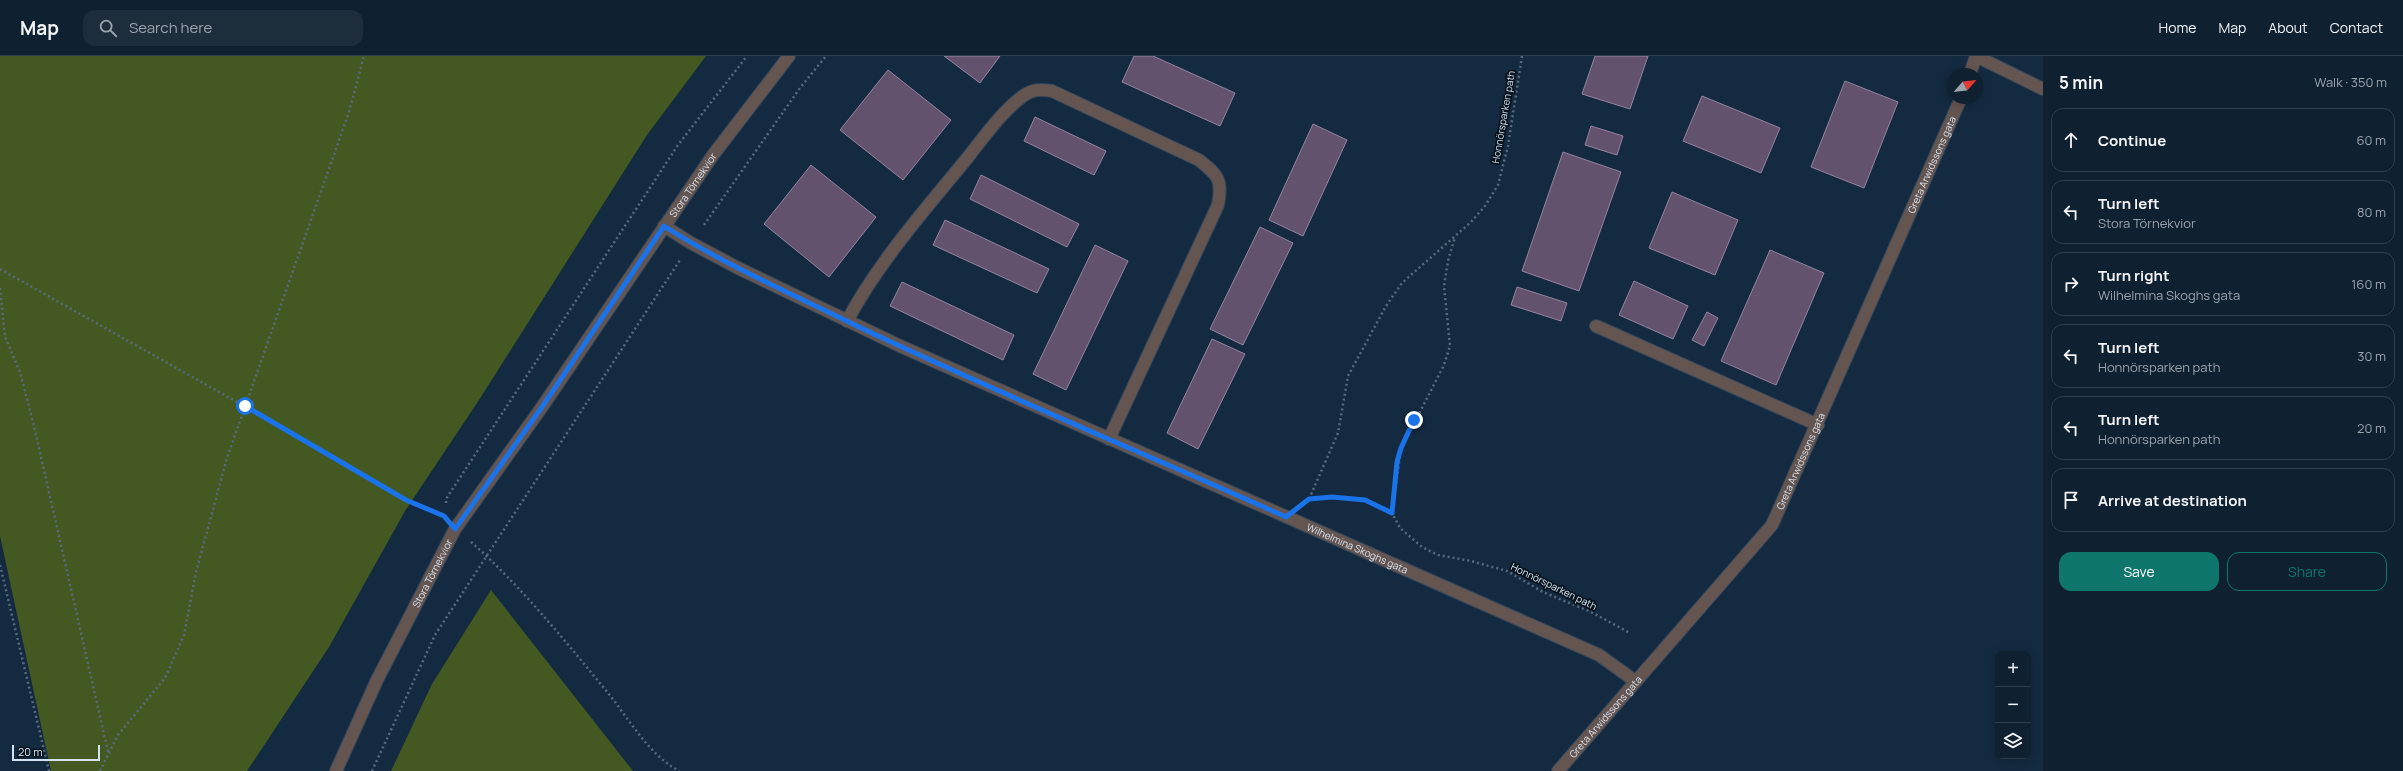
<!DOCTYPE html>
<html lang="en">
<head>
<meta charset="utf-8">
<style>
	:root { --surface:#0f2030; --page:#1d2d3c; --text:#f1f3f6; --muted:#9ba3ab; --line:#2f3e4c; --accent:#0f766e }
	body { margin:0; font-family:Manrope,sans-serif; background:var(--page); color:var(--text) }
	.controls { position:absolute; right:12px; bottom:12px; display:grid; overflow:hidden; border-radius:8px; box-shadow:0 2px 10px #0003 }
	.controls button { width:36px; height:36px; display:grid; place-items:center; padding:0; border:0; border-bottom:1px solid var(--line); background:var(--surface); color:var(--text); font:20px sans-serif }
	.compass { position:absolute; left:1947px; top:12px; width:36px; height:36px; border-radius:50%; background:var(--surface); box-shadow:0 2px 10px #0003; rotate:62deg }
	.scale { position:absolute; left:12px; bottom:10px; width:88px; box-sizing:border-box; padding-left:4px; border:2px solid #d4e2f0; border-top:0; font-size:11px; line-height:14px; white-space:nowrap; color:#d4e2f0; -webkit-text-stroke:3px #08121c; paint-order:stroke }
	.stop { position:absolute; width:12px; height:12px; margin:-9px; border:3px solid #1a73e8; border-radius:50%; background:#fff }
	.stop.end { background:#1a73e8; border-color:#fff; box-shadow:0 1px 4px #0008 }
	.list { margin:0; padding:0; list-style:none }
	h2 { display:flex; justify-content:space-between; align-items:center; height:52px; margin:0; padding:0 16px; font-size:17px }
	h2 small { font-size:13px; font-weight:400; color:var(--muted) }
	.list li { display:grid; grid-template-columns:26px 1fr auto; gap:12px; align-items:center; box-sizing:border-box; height:64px; margin:0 8px 8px; padding:0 8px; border:1px solid var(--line); border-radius:12px }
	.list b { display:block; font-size:15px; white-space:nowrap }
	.list p { margin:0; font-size:13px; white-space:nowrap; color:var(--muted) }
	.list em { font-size:13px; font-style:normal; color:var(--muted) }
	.actions { display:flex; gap:8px; padding:12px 16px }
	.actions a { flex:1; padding:9px 0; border:1px solid var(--accent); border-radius:12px; text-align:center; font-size:14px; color:var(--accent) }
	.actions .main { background:var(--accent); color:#fff }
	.icon { flex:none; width:22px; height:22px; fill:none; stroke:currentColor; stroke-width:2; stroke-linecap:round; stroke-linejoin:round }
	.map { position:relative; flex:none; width:2043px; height:715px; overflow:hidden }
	header { display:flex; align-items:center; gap:24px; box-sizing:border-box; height:56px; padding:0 20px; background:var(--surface); border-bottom:1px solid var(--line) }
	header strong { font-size:19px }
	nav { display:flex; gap:22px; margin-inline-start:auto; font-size:14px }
	.search { width:280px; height:36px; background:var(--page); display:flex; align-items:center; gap:10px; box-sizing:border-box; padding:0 14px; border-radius:12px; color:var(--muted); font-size:15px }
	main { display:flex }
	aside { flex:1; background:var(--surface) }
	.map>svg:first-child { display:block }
	.grass { fill:#435921 }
	.building { fill:#63526d; stroke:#9583a1 }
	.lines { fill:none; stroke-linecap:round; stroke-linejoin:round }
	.lane-casing { stroke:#33475c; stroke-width:14 }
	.street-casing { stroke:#33475c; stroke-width:14 }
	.path { stroke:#586b7e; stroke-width:2.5; stroke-dasharray:2 3; stroke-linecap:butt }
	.lane { stroke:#655551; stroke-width:12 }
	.street { stroke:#655551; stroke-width:12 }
	.route { stroke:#1a73e8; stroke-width:5 }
	.labels { text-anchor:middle; stroke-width:3.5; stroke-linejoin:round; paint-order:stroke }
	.street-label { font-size:10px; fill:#d4e2f0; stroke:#08121c }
</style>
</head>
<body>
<header>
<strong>Map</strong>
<div class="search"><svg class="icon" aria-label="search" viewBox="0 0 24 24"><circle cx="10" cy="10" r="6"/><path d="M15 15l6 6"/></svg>Search here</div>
<nav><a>Home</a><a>Map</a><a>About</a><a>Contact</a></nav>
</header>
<main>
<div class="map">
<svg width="2043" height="715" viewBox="0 0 2043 715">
	<rect width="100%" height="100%" fill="#142a40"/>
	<path class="grass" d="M0 0H706L647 79 479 344 405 455 329 591 247 715H51L0 480Z
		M491 534 633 715H391L432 628Z"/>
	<path class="building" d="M944 0H1000L980 27Z
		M1134 0H1153L1235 37 1220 70 1122 26Z
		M1595 0H1648L1630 53 1582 38Z
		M888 14 951 64 903 124 840 74Z
		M1845 25 1898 46 1864 132 1811 111Z
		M1702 40 1780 72 1761 117 1683 85Z
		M1035 61 1106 95 1094 119 1024 85Z
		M1313 68 1347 84 1303 180 1269 164Z
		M1591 70 1623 80 1617 99 1585 89Z
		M1563 96 1621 116 1579 235 1522 215Z
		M811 109 876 161 829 221 764 168Z
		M981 119 1079 168 1067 191 970 143Z
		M1672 136 1738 164 1715 219 1649 192Z
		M945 164 1049 213 1037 237 933 189Z
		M1260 171 1293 187 1243 289 1210 273Z
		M1095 189 1128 205 1066 334 1033 318Z
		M1770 194 1824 217 1776 329 1721 305Z
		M1634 225 1688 250 1673 283 1619 259Z
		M902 226 1014 279 1003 304 890 250Z
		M1517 231 1567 247 1561 265 1511 249Z
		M1707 256 1718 262 1704 290 1692 284Z
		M1212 283 1245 298 1198 393 1167 377Z"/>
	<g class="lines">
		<g class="lane-casing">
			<path id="lane" d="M847 265C878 207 923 156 964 106 982 84 1000 57 1023 40 1033 33 1040 33 1052 35L1199 104C1218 119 1223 124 1218 149L1109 383
				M1596 270 1818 369"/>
		</g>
		<g class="street-casing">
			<g id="street">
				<path d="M1976 0 2043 33"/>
				<path d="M1970 18 1976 0"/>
				<path id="s1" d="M664 170 691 187 738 212 900 290 1599 599 1635 625"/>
				<path id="s2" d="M336 715 377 624 455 473 542 351 713 99 789 0"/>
				<path id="s3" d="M1558 715 1772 469 1961 42"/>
			</g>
		</g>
		<path class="path" d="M704 169 800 32 826 0
			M0 213 310 387 406 444 440 458
			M0 232 5 281 20 316 34 370 108 696
			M1309 443 1338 377 1348 320 1386 250 1402 227 1471 166 1485 150 1498 129 1508 90 1522 0
			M1309 444 1332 441 1365 444 1392 457 1400 472 1422 491 1438 499 1471 505 1507 515 1543 536 1591 556 1630 577
			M446 447V443L678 89 747 0
			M1392 457 1401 393 1444 309 1450 290 1444 230 1448 205 1455 181
			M471 486C520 529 567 587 608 637 630 664 648 698 679 715
			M0 509 49 715
			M100 715 118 679 165 622 184 579 196 516 227 402 349 56 364 0
			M372 715 435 579 680 204"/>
		<use href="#lane" class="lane"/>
		<use href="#street" class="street"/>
	</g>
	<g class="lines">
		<path class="route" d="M245 350 406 444 444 460 455 473 542 351 664 170C725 209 792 238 857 270 998 337 1143 397 1286 461L1309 443 1332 441 1365 444 1392 457 1397 406 1401 392 1414 364"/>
	</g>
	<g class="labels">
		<g class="street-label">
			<text transform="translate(1503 61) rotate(-80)" y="4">Honnörsparken path</text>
			<text dy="4" stroke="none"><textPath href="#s3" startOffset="720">Greta Arwidssons gata</textPath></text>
			<text dy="4" stroke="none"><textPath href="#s2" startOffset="688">Stora Törnekvior</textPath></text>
			<text dy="4" stroke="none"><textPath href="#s3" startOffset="396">Greta Arwidssons gata</textPath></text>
			<text dy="4" stroke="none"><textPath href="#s1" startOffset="765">Wilhelmina Skoghs gata</textPath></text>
			<text dy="4" stroke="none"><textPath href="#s2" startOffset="220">Stora Törnekvior</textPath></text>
			<text transform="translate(1554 530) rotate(26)" y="4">Honnörsparken path</text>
			<text dy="4" stroke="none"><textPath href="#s3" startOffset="72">Greta Arwidssons gata</textPath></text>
		</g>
	</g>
</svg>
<div class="controls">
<button>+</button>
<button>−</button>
<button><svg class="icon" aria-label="layers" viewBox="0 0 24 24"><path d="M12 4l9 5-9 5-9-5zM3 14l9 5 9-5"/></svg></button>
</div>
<svg class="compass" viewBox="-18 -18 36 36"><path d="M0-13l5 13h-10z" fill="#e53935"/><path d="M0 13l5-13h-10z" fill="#9ba3ab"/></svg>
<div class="scale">20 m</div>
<div class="stop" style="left:245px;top:350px"></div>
<div class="stop end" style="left:1414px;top:364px"></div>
</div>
<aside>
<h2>5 min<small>Walk · 350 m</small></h2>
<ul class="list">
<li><svg class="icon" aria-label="ahead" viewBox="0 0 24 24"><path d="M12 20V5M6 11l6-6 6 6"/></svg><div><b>Continue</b></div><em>60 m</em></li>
<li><svg class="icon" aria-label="left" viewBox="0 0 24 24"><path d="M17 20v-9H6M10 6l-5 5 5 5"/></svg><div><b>Turn left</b><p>Stora Törnekvior</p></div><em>80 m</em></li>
<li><svg class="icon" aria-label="right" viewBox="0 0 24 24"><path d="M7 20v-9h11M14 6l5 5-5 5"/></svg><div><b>Turn right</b><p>Wilhelmina Skoghs gata</p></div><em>160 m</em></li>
<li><svg class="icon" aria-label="left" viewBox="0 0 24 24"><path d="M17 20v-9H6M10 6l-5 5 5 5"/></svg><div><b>Turn left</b><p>Honnörsparken path</p></div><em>30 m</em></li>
<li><svg class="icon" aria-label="left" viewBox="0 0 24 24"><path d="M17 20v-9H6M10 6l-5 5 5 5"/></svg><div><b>Turn left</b><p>Honnörsparken path</p></div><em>20 m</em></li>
<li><svg class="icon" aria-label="arrive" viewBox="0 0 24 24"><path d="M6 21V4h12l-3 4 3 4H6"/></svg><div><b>Arrive at destination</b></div></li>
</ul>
<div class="actions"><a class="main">Save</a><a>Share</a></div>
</aside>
</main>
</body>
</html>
